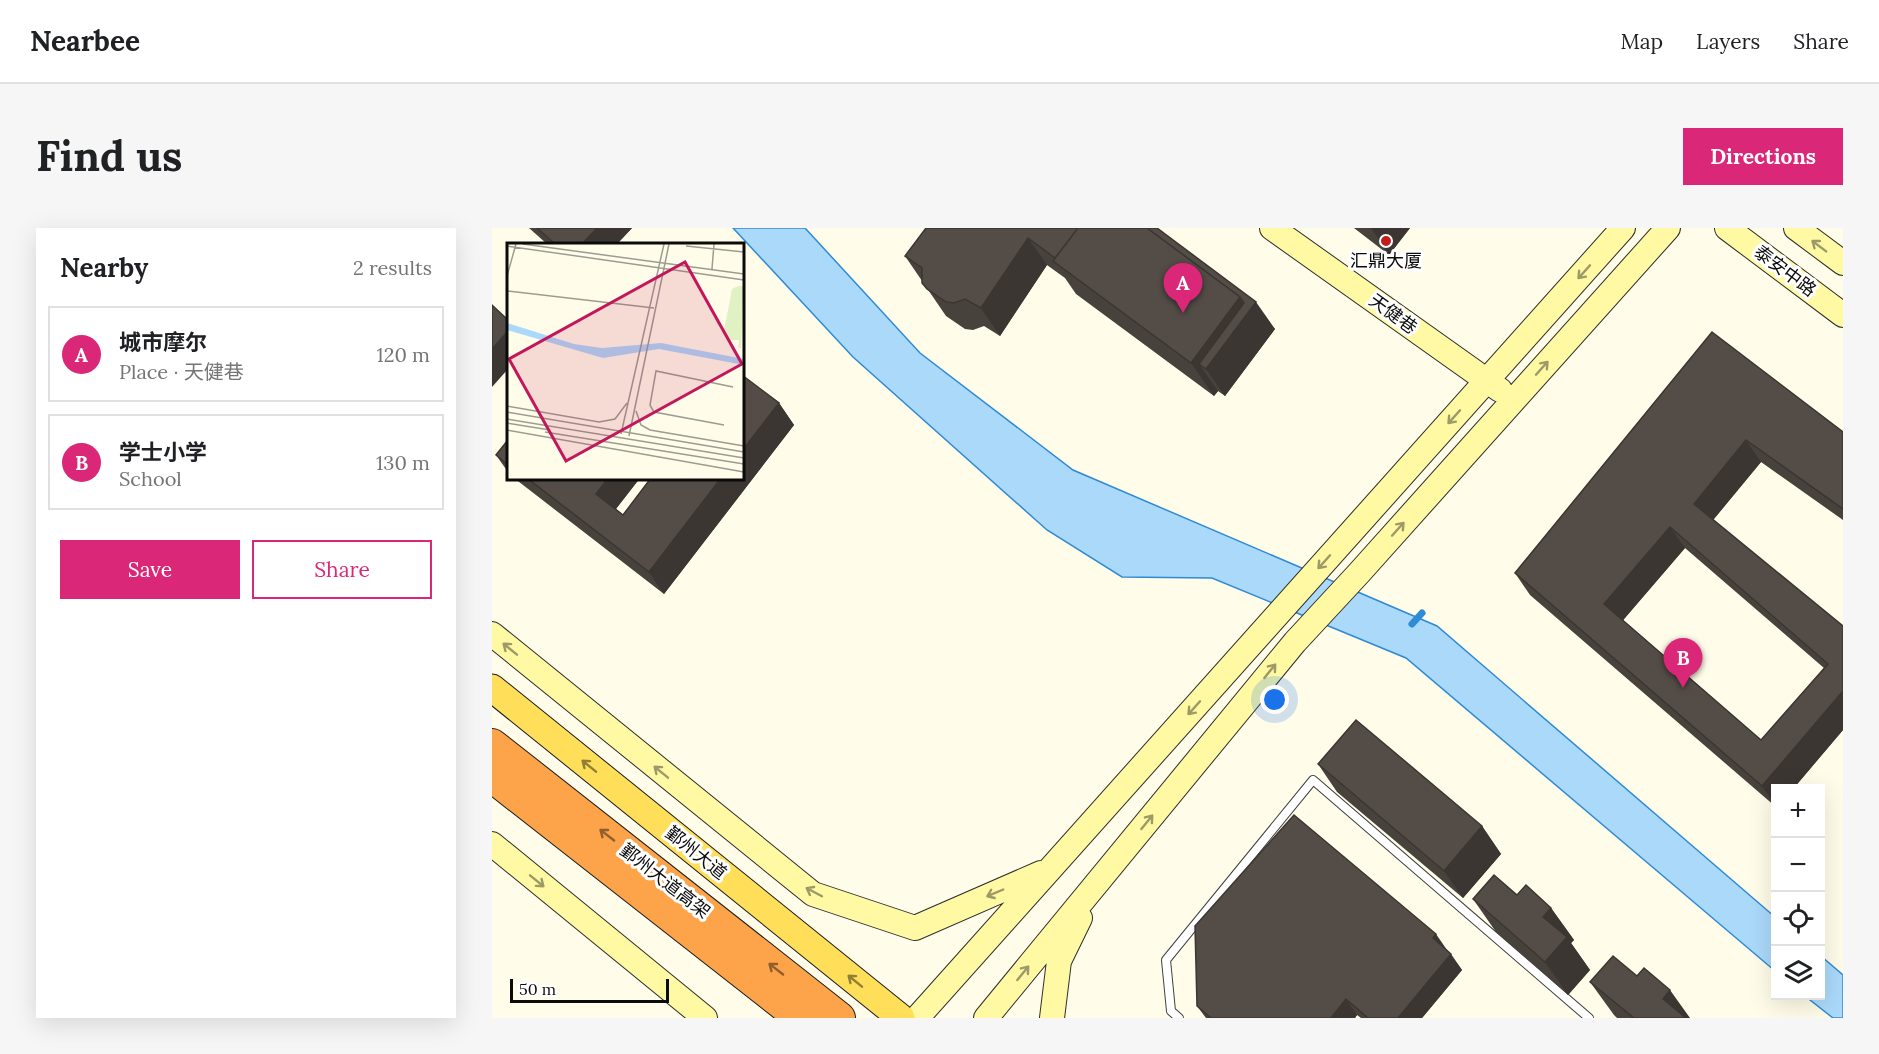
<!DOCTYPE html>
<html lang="en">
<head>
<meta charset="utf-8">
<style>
	:root { --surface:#fff; --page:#f6f6f6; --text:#202124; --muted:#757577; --line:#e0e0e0; --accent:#db2777 }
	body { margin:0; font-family:Lora,"Noto Sans SC",serif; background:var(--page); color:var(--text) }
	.controls { position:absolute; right:18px; bottom:18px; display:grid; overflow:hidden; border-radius:0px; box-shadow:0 6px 24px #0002 }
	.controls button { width:54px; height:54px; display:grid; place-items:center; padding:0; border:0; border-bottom:2px solid var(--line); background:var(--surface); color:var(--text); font:30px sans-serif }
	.scale { position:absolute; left:18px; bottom:15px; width:159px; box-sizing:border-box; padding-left:6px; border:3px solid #0b0b0b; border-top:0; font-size:16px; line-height:21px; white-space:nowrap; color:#0b0b0b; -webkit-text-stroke:4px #fff; paint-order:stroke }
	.you { position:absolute; left:783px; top:472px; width:21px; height:21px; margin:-15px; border:4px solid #fff; border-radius:50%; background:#1a73e8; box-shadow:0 0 0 9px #1a73e833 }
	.badge { display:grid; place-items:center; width:39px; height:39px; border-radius:50%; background:var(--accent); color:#fff; font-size:20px; font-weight:700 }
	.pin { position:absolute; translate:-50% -50px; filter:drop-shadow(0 2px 3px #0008) }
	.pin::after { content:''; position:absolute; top:32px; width:21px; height:18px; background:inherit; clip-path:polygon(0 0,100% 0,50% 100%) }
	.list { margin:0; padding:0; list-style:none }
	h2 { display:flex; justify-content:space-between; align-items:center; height:78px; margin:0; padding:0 24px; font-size:26px }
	h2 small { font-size:20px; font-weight:400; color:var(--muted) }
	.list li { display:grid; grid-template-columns:39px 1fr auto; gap:18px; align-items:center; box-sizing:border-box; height:96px; margin:0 12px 12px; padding:0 12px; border:2px solid var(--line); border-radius:0px }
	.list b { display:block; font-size:22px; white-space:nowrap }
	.list p { margin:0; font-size:20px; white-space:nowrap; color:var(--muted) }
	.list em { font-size:20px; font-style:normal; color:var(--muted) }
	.actions { display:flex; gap:12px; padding:18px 24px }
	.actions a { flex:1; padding:14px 0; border:2px solid var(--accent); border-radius:0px; text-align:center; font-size:21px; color:var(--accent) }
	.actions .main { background:var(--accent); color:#fff }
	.icon { flex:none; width:33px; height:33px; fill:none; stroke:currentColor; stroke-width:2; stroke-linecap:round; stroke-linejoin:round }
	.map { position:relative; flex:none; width:1351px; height:790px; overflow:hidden; border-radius:0px }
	header { display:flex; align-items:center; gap:36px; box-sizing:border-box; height:84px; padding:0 30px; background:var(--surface); border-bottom:2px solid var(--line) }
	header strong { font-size:28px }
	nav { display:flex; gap:33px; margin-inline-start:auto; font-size:21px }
	.intro { display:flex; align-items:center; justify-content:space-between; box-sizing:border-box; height:144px; padding:0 36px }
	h1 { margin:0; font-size:42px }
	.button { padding:15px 27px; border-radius:0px; background:var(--accent); color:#fff; font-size:21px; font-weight:700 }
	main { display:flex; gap:36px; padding:0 36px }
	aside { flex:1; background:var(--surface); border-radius:0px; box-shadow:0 6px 24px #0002 }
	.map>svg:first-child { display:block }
	.water { fill:#abd9fa; stroke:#2e8bd5; stroke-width:1.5 }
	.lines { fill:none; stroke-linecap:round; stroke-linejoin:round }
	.stream { stroke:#2e8bd5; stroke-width:7 }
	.lane-casing { stroke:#3e3e3e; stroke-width:10 }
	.secondary-casing { stroke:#2d2d2d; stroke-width:26 }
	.primary-casing { stroke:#1c1c1c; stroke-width:29 }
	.highway-casing { stroke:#1c1c1c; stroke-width:34 }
	.lane { stroke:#fff; stroke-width:8 }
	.secondary { stroke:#fff9a4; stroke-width:24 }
	.primary { stroke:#ffde59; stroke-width:27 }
	.highway { stroke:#fda349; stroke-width:32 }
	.wall { fill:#48423d; fill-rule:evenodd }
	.shaded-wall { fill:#3b3632 }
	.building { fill:#544d47; stroke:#3b3632; stroke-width:1.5; fill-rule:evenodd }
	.oneway { stroke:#9d9a67 }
	.oneway2 { stroke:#917f36 }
	.oneway3 { stroke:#905f2d }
	.poi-dot { fill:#c21c1d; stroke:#fff; stroke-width:2 }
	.labels { text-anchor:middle; stroke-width:6; stroke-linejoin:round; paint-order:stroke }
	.poi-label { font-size:18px; fill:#0b0b0b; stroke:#fff }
	.street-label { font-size:18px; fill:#0b0b0b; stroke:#fff }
	.inset-road { fill:none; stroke:#9d9c90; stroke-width:1.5 }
	.view { fill:#c2185b; fill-opacity:0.15; stroke:#c2185b; stroke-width:3 }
	.inset-edge { fill:none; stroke:#0b0b0b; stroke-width:3 }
</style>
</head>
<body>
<header>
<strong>Nearbee</strong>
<nav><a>Map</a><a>Layers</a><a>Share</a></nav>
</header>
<div class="intro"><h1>Find us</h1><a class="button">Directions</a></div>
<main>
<aside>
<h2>Nearby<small>2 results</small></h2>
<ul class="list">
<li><span class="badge">A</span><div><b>城市摩尔</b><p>Place · 天健巷</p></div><em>120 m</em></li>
<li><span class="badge">B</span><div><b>学士小学</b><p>School</p></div><em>130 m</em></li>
</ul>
<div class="actions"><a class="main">Save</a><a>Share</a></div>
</aside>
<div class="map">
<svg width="1351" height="790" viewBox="0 0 1351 790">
	<rect width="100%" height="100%" fill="#fffce9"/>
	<path class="water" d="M241 0H313L428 125 581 242 945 398 1283 689V743L914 430 720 350 630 349 555 302 361 129Z
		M1329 728 1351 747V790H1341L1313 768H1328Z"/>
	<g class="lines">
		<path class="stream" d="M920 396 930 385"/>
		<g class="lane-casing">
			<path id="lane" d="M687 790 679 783 674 732 821 552 1097 790"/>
		</g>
		<g class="secondary-casing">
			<path id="secondary" d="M780 0 1008 162
				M1235 0 1351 87
				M1304 0 1351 35
				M0 406 321 666 423 700 549 645
				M0 616 213 790
				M425 790 1131 0
				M494 790 803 414 867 345 1176 0
				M560 790 567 733 588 690"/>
		</g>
		<g class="primary-casing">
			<path id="primary" d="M0 460 409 790"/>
		</g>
		<g class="highway-casing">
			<path id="highway" d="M0 517 347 790
				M0 548 309 790"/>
		</g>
		<use href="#lane" class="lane"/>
		<use href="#secondary" class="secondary"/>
		<use href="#primary" class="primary"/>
		<use href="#highway" class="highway"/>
	</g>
	<path class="wall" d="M37 0H140L125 16H55Z
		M434 0H665L783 101 733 168 726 163 722 168 584 66 573 50 555 37 508 108 492 98 481 102 473 101 454 88 413 28Z
		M862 0H918L897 27Z
		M1220 104 1351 204V292L1269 234 1221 292 1351 398V502L1301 561H1284V579L1038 367 1023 345ZM1193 320 1332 440 1269 512 1131 392Z
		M287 175 302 197 172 366 22 250H148L124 281 131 287Z
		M16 212V244L4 227Z
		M826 536 990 598 1009 626 971 670 845 564Z
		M1025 667 1059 680 1082 712 1079 715 1098 742 1076 767 1004 704 981 671Z
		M955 722 970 742 930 790H869L865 787 863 790H714L705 778Z
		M1098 754 1198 790H1125L1122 787Z"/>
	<path class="shaded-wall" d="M105 0H140L125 16H90Z
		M879 0H918L897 27Z
		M536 10 555 37 508 108 489 80Z
		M748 69 764 74 783 101 733 168 714 141 707 136 726 163 722 168 699 135Z
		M16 103V141L0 159V121Z
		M287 175 302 197 172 366 157 344 229 250H250V223Z
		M1254 212 1269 234 1217 297 1202 276Z
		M116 250H148L119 287 104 266Z
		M1178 299 1193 320 1127 397 1112 376Z
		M1351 463V502L1301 561H1284V578L1270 558Z
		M990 598 1009 626 971 670 952 643Z
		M1059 680 1082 712 1079 715 1098 742 1076 767 1053 734 1051 689Z
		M944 706 955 722 952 726 941 710Z
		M959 726 970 742 930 790H906Z
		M1178 762 1198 790H1184L1171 771Z
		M854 771 865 787 863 790H839Z"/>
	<path class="building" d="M45 0H105L90 16H63Z
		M434 0H586L563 30 536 10 489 80 473 71 462 75 454 74 435 61 430 55V40L413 28Z
		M586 0H655L748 69 699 135 561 33Z
		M655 0H665L764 74 714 141 707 136 752 75 748 69Z
		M0 77 16 92V103L0 121Z
		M1220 104 1351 204V281L1254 212 1202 276 1351 398V463L1270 558 1023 345ZM1178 299 1336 436 1269 512 1112 376Z
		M250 147 287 175 250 223Z
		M16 212V237L4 227Z
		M35 250H116L104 266 131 287 159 250H229L157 344Z
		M864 492 990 598 952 643 826 536Z
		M802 587 944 706 941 710 959 726 906 790H876L854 771 839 790H719L705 778 703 698Z
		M1002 647 1025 667 1034 657 1059 680 1051 689 1075 709 1053 734 981 671Z
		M1121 728 1145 748 1152 740 1178 762 1171 771 1194 790H1142L1098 754Z"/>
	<defs><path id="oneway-shaft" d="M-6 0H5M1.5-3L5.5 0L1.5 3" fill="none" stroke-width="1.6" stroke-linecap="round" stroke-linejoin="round" transform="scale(1.5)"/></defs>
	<g class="oneway">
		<use href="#oneway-shaft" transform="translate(1327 18) rotate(-143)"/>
		<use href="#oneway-shaft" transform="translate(1092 44) rotate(132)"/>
		<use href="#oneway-shaft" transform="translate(1050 140) rotate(-48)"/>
		<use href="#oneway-shaft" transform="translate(962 189) rotate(132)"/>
		<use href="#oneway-shaft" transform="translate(906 301) rotate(-48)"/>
		<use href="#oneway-shaft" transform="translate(832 334) rotate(132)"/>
		<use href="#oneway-shaft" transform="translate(18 421) rotate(-141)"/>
		<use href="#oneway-shaft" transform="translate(778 443) rotate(-51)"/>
		<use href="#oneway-shaft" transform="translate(702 480) rotate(132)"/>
		<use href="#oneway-shaft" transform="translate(169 544) rotate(-141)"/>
		<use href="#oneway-shaft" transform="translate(655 594) rotate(-51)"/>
		<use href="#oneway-shaft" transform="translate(45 653) rotate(39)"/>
		<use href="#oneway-shaft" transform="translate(322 664) rotate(-152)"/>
		<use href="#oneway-shaft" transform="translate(503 665) rotate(157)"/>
		<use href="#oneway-shaft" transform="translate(531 745) rotate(-51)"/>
	</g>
	<g class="oneway2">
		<use href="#oneway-shaft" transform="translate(97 538) rotate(-141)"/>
		<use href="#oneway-shaft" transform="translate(363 753) rotate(-141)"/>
	</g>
	<g class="oneway3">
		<use href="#oneway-shaft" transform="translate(115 607) rotate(-142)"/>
		<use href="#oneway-shaft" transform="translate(284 741) rotate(-142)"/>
	</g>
	<circle class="poi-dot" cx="894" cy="13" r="6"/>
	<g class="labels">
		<g class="poi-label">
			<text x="894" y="39">汇鼎大厦</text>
		</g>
		<g class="street-label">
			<text transform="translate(1293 43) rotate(37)" y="6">泰安中路</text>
			<text transform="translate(901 86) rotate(36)" y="6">天健巷</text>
			<text transform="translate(204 625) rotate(39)" y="6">鄞州大道</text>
			<text transform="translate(173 653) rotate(38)" y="6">鄞州大道高架</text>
		</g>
	</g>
	<g transform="translate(15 15)">
		<rect width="237" height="237" fill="#fffce9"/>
		<path d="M231 43H237L234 105H231L232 97H222L217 88 225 46Z" fill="#e0f2c4"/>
		<path d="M0 80 67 101 95 105 154 100 237 116V122L152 106 96 115 0 87Z" fill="#abd9fa"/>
		<path class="inset-road" d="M16 1 237 31M0 3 237 37M179 3 237 9M205 26 207 1M0 33 9 1M0 48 147 65M0 163 92 179 108 176 120 160M129 168 134 182 143 187 237 203M0 169 237 209M0 176 237 215M0 180 43 187M217 182 147 169 143 162 149 128 226 144M0 187 237 229M38 189 237 221M114 191 157 1M122 193 162 1"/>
		<path class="view" d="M178 19 235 121 59 218 2 116Z"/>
		<rect width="237" height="237" class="inset-edge"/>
	</g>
</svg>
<div class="controls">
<button>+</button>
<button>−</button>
<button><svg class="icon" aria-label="locate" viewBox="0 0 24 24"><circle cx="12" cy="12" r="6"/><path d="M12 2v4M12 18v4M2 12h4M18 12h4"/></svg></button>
<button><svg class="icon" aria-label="layers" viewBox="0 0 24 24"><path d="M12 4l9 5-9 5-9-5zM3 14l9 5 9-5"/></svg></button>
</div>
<div class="scale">50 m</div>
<div class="you"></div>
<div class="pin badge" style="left:691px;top:85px">A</div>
<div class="pin badge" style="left:1191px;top:460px">B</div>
</div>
</main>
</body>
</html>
